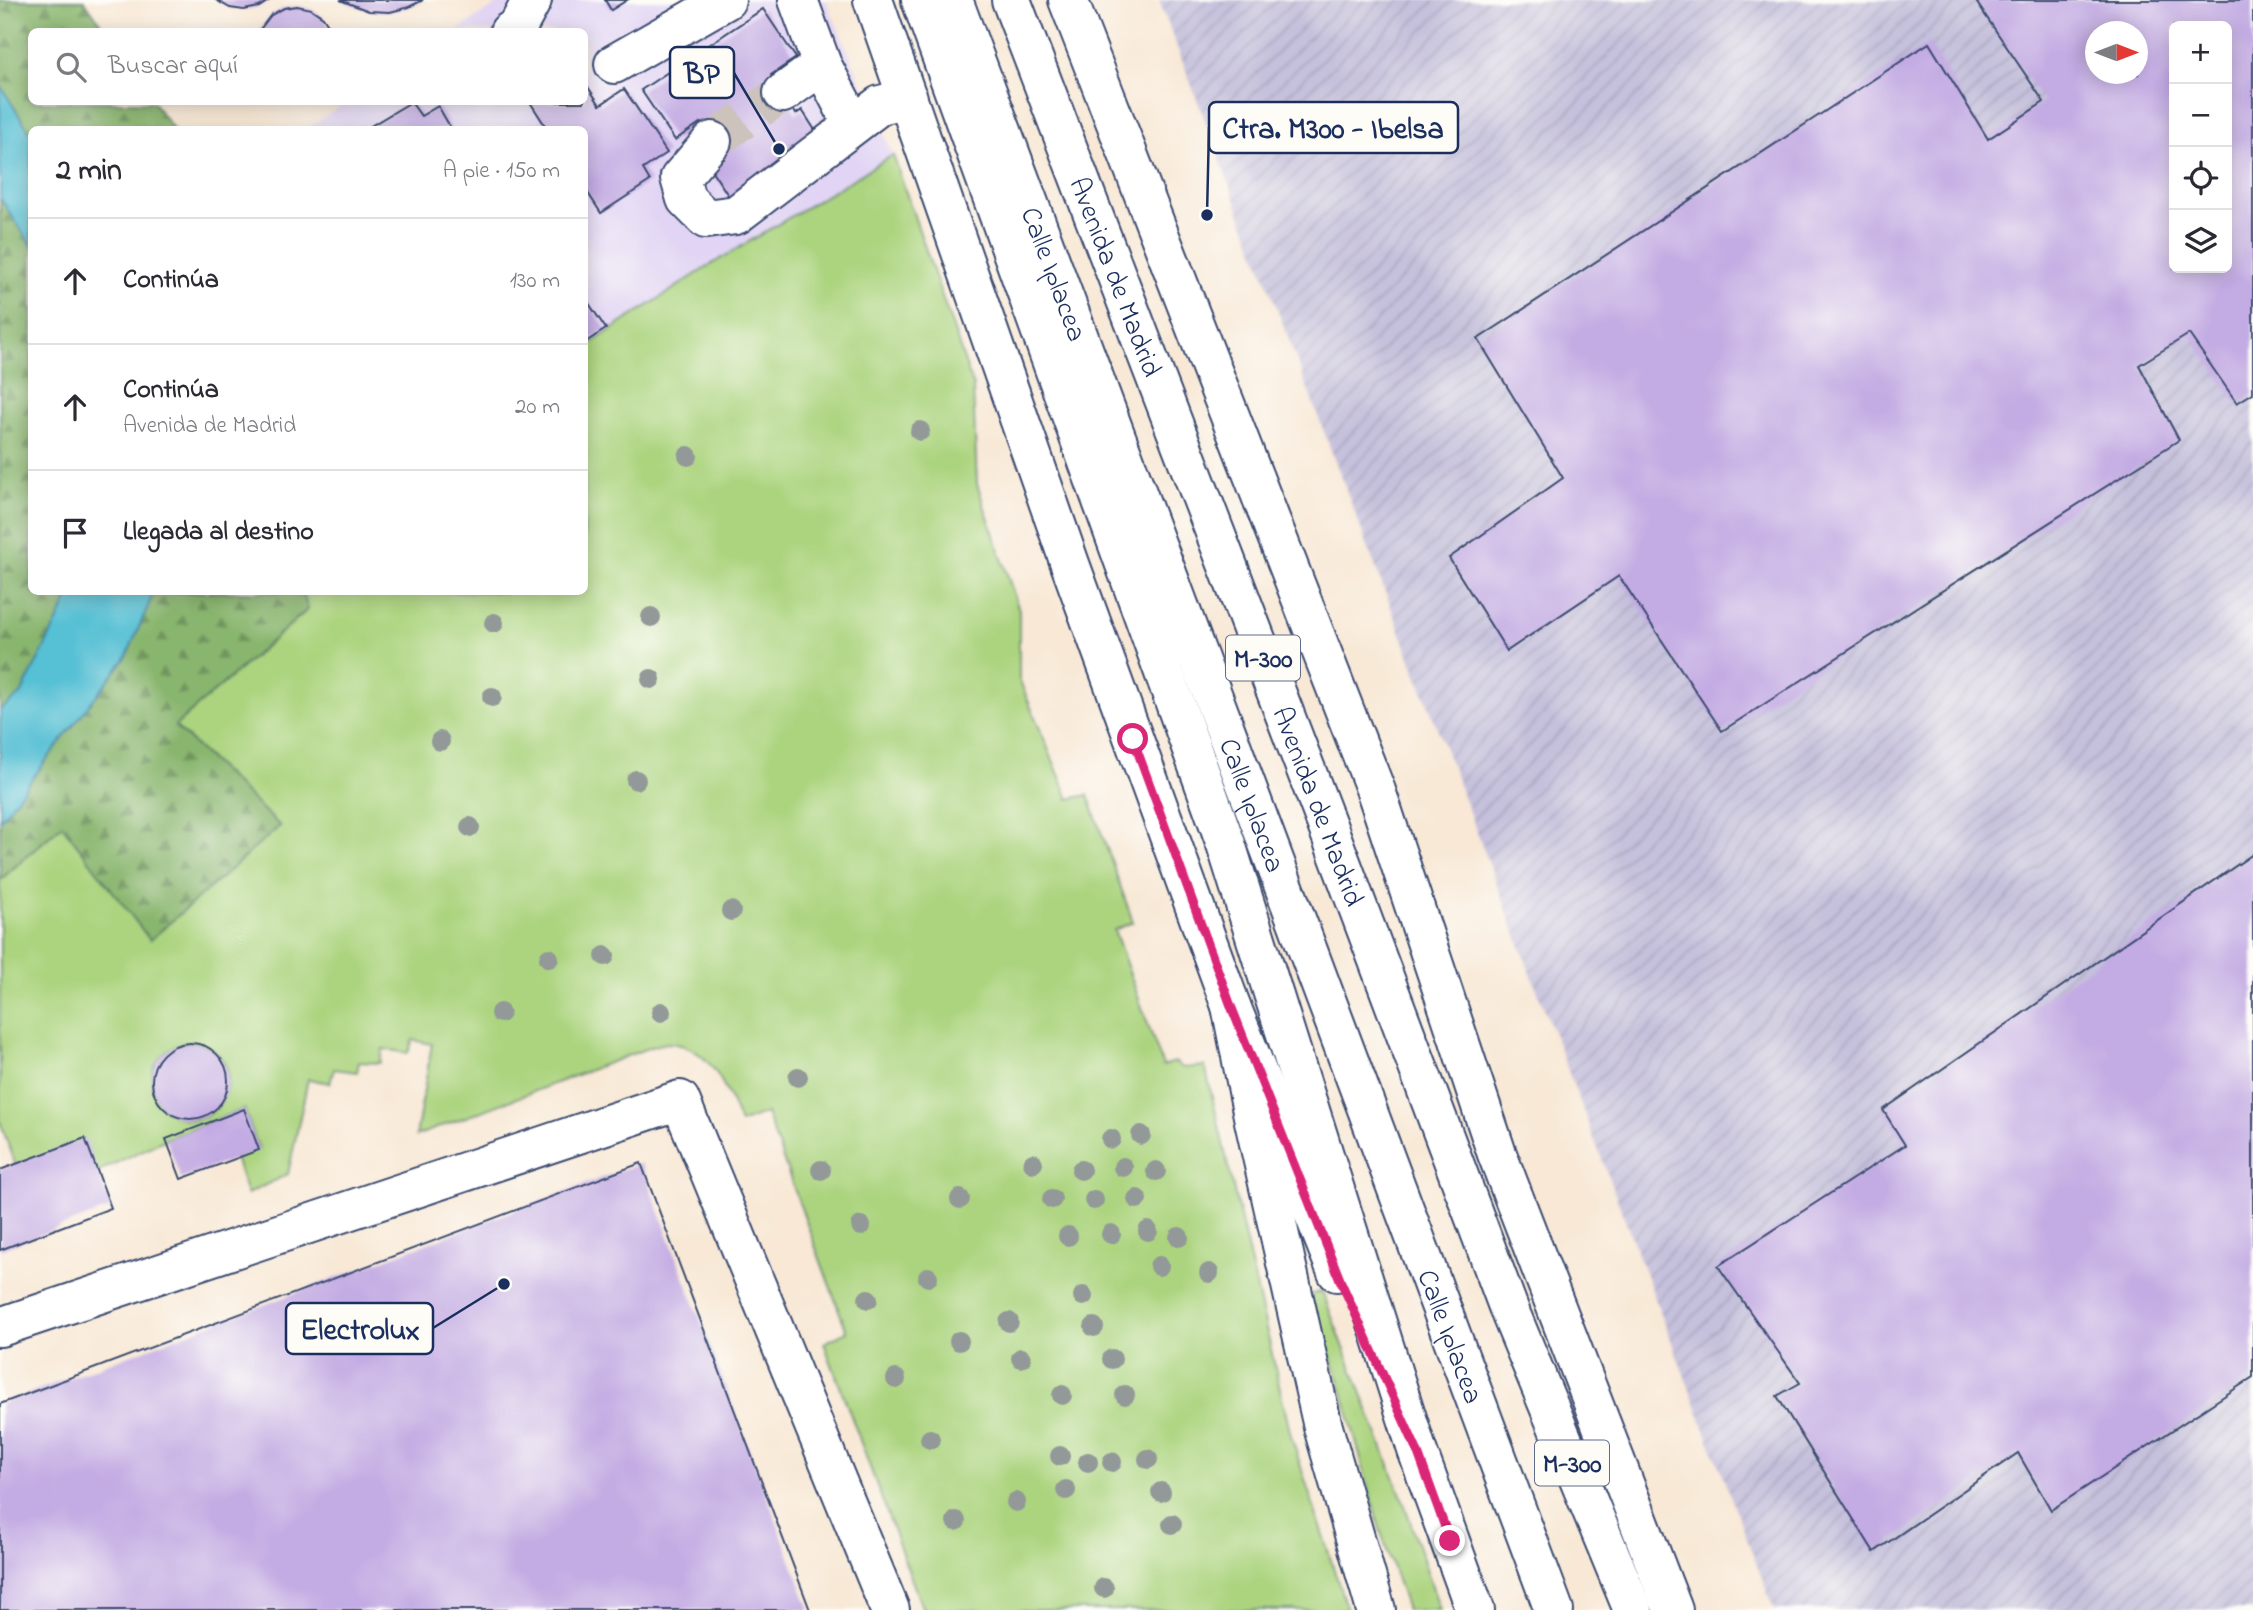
<!DOCTYPE html>
<html lang="es">
<head>
<meta charset="utf-8">
<style>
	:root { --surface:#fff; --page:#f2f2f3; --text:#2b2b33; --muted:#7c7c81; --line:#e1e1e2 }
	body { margin:0; font-family:"Indie Flower",sans-serif; background:var(--page); color:var(--text) }
	.controls { position:absolute; right:21px; top:21px; display:grid; overflow:hidden; border-radius:10px; box-shadow:0 4px 18px #0003 }
	.controls button { width:63px; height:63px; display:grid; place-items:center; padding:0; border:0; border-bottom:2px solid var(--line); background:var(--surface); color:var(--text); font:35px sans-serif }
	.compass { position:absolute; left:2085px; top:21px; width:63px; height:63px; border-radius:50%; background:var(--surface); box-shadow:0 4px 18px #0003; rotate:90deg }
	.stop { position:absolute; width:21px; height:21px; margin:-16px; border:5px solid #db2777; border-radius:50%; background:#fff }
	.stop.end { background:#db2777; border-color:#fff; box-shadow:0 2px 7px #0008 }
	.list { margin:0; padding:0; list-style:none }
	h2 { display:flex; justify-content:space-between; align-items:center; height:91px; margin:0; padding:0 28px; font-size:30px }
	h2 small { font-size:23px; font-weight:400; color:var(--muted) }
	.list li { display:grid; grid-template-columns:46px 1fr auto; gap:21px; align-items:center; box-sizing:border-box; height:126px; padding:0 28px; border-top:2px solid var(--line) }
	.list b { display:block; font-size:26px; white-space:nowrap }
	.list p { margin:0; font-size:23px; white-space:nowrap; color:var(--muted) }
	.list em { font-size:23px; font-style:normal; color:var(--muted) }
	.icon { flex:none; width:38px; height:38px; fill:none; stroke:currentColor; stroke-width:2; stroke-linecap:round; stroke-linejoin:round }
	.map { position:relative; flex:none; width:2253px; height:1610px; overflow:hidden }
	.search { position:absolute; background:var(--surface); box-shadow:0 4px 18px #0003; left:28px; top:28px; width:560px; height:77px; display:flex; align-items:center; gap:18px; box-sizing:border-box; padding:0 24px; border-radius:10px; color:var(--muted); font-size:26px }
	.panel { position:absolute; background:var(--surface); box-shadow:0 4px 18px #0003; left:28px; top:126px; width:560px; height:469px; border-radius:10px }
	.map>svg:first-child { display:block }
	.built { fill:#e1d4f4 }
	.industrial { fill:url(#industrial-furrows); fill-rule:evenodd }
	.grass { fill:#acd47f; stroke:#64826e; stroke-width:2; fill-rule:evenodd }
	.forest { fill:url(#forest-firs); stroke:#527266; stroke-width:2 }
	.water { fill:#57c0d4; stroke:#397899; stroke-width:2 }
	.building { fill:#c3abe3; fill-rule:evenodd }
	.lines { fill:none; stroke-linecap:round; stroke-linejoin:round }
	.minor-tunnel { stroke:#ccc3bd; stroke-width:38; stroke-dasharray:38 19; stroke-linecap:butt }
	.minor-casing { stroke:#3c4b70; stroke-width:42 }
	.major-casing { stroke:#3c4b70; stroke-width:42 }
	.minor { stroke:#fff; stroke-width:38 }
	.major { stroke:#fff; stroke-width:38 }
	.tree { fill:#929998 }
	.route { stroke:#db2777; stroke-width:9 }
	.labels { text-anchor:middle; stroke-width:5; stroke-linejoin:round; paint-order:stroke }
	.shield { fill:#fdfcf7; stroke:#5f6c8c; stroke-width:2 }
	.shield-label { font-size:26px; font-weight:bold; fill:#1b2f5e }
	.street-label { font-size:28px; fill:#1b2f5e; stroke:#fdfcf7 }
	.leader { fill:none; stroke:#1b2f5e; stroke-width:2.5 }
	.callout-dot { fill:#1b2f5e; stroke:#fdfcf7; stroke-width:2.5 }
	.callout { fill:#fdfcf7; stroke:#1b2f5e; stroke-width:2.5 }
	.callout-label { font-size:30px; text-anchor:middle; font-weight:bold; fill:#1b2f5e }
</style>
</head>
<body>
<div class="map">
<svg width="2253" height="1610" viewBox="0 0 2253 1610">
	<defs>
		<pattern id="industrial-furrows" width="10" height="10" patternUnits="userSpaceOnUse" patternTransform="scale(1.75)"><rect width="10" height="10" fill="#c5c0db"/><path d="M-1 1l2-2M0 10L10 0M9 11l2-2" fill="none" stroke="#a9a5be"/></pattern>
		<pattern id="forest-firs" width="22" height="20" patternUnits="userSpaceOnUse" patternTransform="scale(1.75)"><rect width="22" height="20" fill="#89b66e"/><path d="M5 1l3.5 6h-7zM16 11l3.5 6h-7z" fill="#6f945e"/></pattern>
	</defs>
	<rect width="100%" height="100%" fill="#fdfcf7"/>
	<filter id="ink" filterUnits="userSpaceOnUse"><feTurbulence type="fractalNoise" baseFrequency=".0143" numOctaves="2"/><feDisplacementMap in="SourceGraphic" scale="14" xChannelSelector="R" yChannelSelector="G"/><feConvolveMatrix kernelMatrix="1 2 1 2 8 2 1 2 1" color-interpolation-filters="sRGB"/></filter>
	<filter id="wash" filterUnits="userSpaceOnUse"><feTurbulence type="fractalNoise" baseFrequency=".00686" numOctaves="4" result="noise"/><feDisplacementMap in="SourceGraphic" scale="28" xChannelSelector="R" yChannelSelector="G"/><feGaussianBlur stdDeviation="1.57" result="paint"/><feColorMatrix in="noise" values="0 0 0 0 0 0 0 0 0 0 0 0 0 0 0 0 0 1.4 0 .05"/><feComposite in="paint" operator="in"/></filter>
	<g filter="url(#wash)">
		<rect width="100%" height="100%" fill="#f8e8d5"/>
		<path class="built" d="M504 0H826L893 155 707 267 585 347 584 130H304L347 102H584V32L456 31Z"/>
		<path class="industrial" d="M1159 0H2253V1610H1774ZM2174 26H2227V268H2174ZM2096 32H2138V74H2096Z"/>
		<path class="grass" d="M893 155 973 386 977 484 1019 610V679L1069 799 1088 795 1133 922 1114 930 1163 1066 1175 1062 1183 1068 1205 1066 1291 1436 1347 1610H923L824 1343 847 1332 766 1113 740 1123C726 1089 712 1047 670 1043 663 1043 654 1046 648 1048L416 1136 432 1044 413 1040 408 1053 383 1049 380 1063 359 1062 357 1072 334 1069 330 1083 308 1079 288 1174 247 1194 235 1158 259 1149 244 1109 166 1139 97 1172 15 1164 0 1121V880L62 825 280 826 175 726 307 610 302 592H584L585 347 707 267ZM193 1042C259 1056 220 1142 172 1114 162 1109 156 1100 153 1089 147 1062 168 1044 193 1042Z
			M1322 1291 1403 1500 1440 1610H1407L1379 1526 1343 1393 1310 1295Z"/>
		<path class="forest" d="M0 0H84L106 31 32 32V102H153L173 129 32 130V592H302L308 609 175 726 280 826 150 940 62 825 0 880Z"/>
		<path class="water" d="M0 85 31 134V245L0 198Z
			M72 592H154L127 656 0 820V710L21 694Z"/>
		<g id="blocks">
			<path class="building" d="M216 0H270L259 7 244 10 230 8Z
				M340 0H423L409 7 390 12 369 11Z
				M605 0H627L611 10Z
				M1982 0H2253V393L2237 403 2189 334 2139 365 2179 440 1722 731 1619 576 1507 651 1449 558 1563 478 1478 339 1929 43 1988 139 2044 102 1977 3ZM2174 26H2227V268H2174ZM2096 32H2138V74H2096Z
				M297 6 311 9 323 17 333 32H258L271 15 284 8Z
				M763 9 796 58 771 75 796 114 802 110 820 138 730 198 710 168 724 159 700 123 675 140 641 90Z
				M584 81 600 105 624 89 667 153 643 169 650 181 601 213 584 187V130H548L530 102H584Z
				M411 102 421 116 438 106 452 130H364Z
				M584 296 606 329 584 343Z
				M2253 854V1377L2051 1510 2018 1453 1874 1552 1777 1396 1800 1383 1718 1266 1905 1145 1883 1110Z
				M152 1081a38 38 0 1 1 76 0a38 38 0 1 1-76 0Z
				M244 1109 259 1150 181 1179 166 1139Z
				M85 1138 111 1208 0 1250V1170Z
				M641 1163 810 1610H0V1404Z"/>
		</g>
	</g>
	<g filter="url(#ink)">
		<use href="#blocks" fill-opacity="0" stroke="#3c4b70" stroke-width="2"/>
		<g class="lines">
			<path class="minor-tunnel" d="M712 141 783 93"/>
			<g class="minor-casing">
				<path id="minor" d="M798 0 822 65 853 125
					M873 0 1070 564 1231 1006 1254 1121 1323 1427 1376 1610
					M1068 0 1376 791 1497 1154 1673 1610
					M509 32 518 26 532 0
					M614 64 726 0
					M783 93 822 65
					M712 141 680 178 686 199 706 219 736 215 880 105 908 98
					M0 1327 680 1100 890 1610"/>
			</g>
			<g class="major-casing">
				<g id="major">
					<path d="M921 0 1226 844 1417 1450 1475 1610"/>
					<path id="s1" d="M953 0 1554 1610"/>
					<path id="s2" d="M1011 0 1321 809 1512 1317 1633 1610"/>
					<path d="M1231 1006 1337 1272"/>
				</g>
			</g>
			<use href="#minor" class="minor"/>
			<use href="#major" class="major"/>
		</g>
		<g class="tree">
			<circle cx="920" cy="431" r="10"/>
			<circle cx="688" cy="456" r="10"/>
			<circle cx="651" cy="617" r="10"/>
			<circle cx="494" cy="623" r="10"/>
			<circle cx="651" cy="679" r="10"/>
			<circle cx="492" cy="697" r="10"/>
			<circle cx="440" cy="741" r="10"/>
			<circle cx="636" cy="780" r="10"/>
			<circle cx="470" cy="827" r="10"/>
			<circle cx="731" cy="911" r="10"/>
			<circle cx="605" cy="956" r="10"/>
			<circle cx="549" cy="958" r="10"/>
			<circle cx="661" cy="1012" r="10"/>
			<circle cx="500" cy="1013" r="10"/>
			<circle cx="798" cy="1077" r="10"/>
			<circle cx="1141" cy="1135" r="10"/>
			<circle cx="1111" cy="1139" r="10"/>
			<circle cx="1033" cy="1163" r="10"/>
			<circle cx="1123" cy="1167" r="10"/>
			<circle cx="821" cy="1170" r="10"/>
			<circle cx="1081" cy="1170" r="10"/>
			<circle cx="1156" cy="1171" r="10"/>
			<circle cx="960" cy="1199" r="10"/>
			<circle cx="1052" cy="1199" r="10"/>
			<circle cx="1137" cy="1199" r="10"/>
			<circle cx="1094" cy="1200" r="10"/>
			<circle cx="861" cy="1226" r="10"/>
			<circle cx="1148" cy="1231" r="10"/>
			<circle cx="1111" cy="1234" r="10"/>
			<circle cx="1068" cy="1236" r="10"/>
			<circle cx="1179" cy="1237" r="10"/>
			<circle cx="1159" cy="1266" r="10"/>
			<circle cx="1209" cy="1273" r="10"/>
			<circle cx="928" cy="1277" r="10"/>
			<circle cx="1083" cy="1296" r="10"/>
			<circle cx="868" cy="1299" r="10"/>
			<circle cx="1009" cy="1322" r="10"/>
			<circle cx="1094" cy="1327" r="10"/>
			<circle cx="959" cy="1341" r="10"/>
			<circle cx="1021" cy="1358" r="10"/>
			<circle cx="1112" cy="1359" r="10"/>
			<circle cx="896" cy="1379" r="10"/>
			<circle cx="1062" cy="1395" r="10"/>
			<circle cx="1125" cy="1395" r="10"/>
			<circle cx="930" cy="1439" r="10"/>
			<circle cx="1060" cy="1456" r="10"/>
			<circle cx="1148" cy="1459" r="10"/>
			<circle cx="1088" cy="1462" r="10"/>
			<circle cx="1112" cy="1462" r="10"/>
			<circle cx="1066" cy="1490" r="10"/>
			<circle cx="1161" cy="1492" r="10"/>
			<circle cx="1016" cy="1502" r="10"/>
			<circle cx="956" cy="1521" r="10"/>
			<circle cx="1172" cy="1524" r="10"/>
			<circle cx="1104" cy="1588" r="10"/>
		</g>
	</g>
	<g class="lines" filter="url(#ink)">
		<path class="route" d="M1133 739 1231 1006 1341 1282 1417 1450 1450 1541"/>
	</g>
	<g class="labels">
		<g class="shield">
			<rect x="1226" y="635.5" width="74" height="45" rx="5"/>
			<rect x="1535" y="1440.5" width="74" height="45" rx="5"/>
		</g>
		<g class="shield-label">
			<text x="1263" y="667">M-300</text>
			<text x="1572" y="1472">M-300</text>
		</g>
		<g class="street-label">
			<text dy="10" stroke="none"><textPath href="#s1" startOffset="292">Calle Iplacea</textPath></text>
			<text dy="10" stroke="none"><textPath href="#s2" startOffset="296">Avenida de Madrid</textPath></text>
			<text dy="10" stroke="none"><textPath href="#s1" startOffset="859">Calle Iplacea</textPath></text>
			<text dy="10" stroke="none"><textPath href="#s2" startOffset="863">Avenida de Madrid</textPath></text>
			<text dy="10" stroke="none"><textPath href="#s1" startOffset="1426">Calle Iplacea</textPath></text>
		</g>
	</g>
	<path class="leader" d="M779 149L734 73M1207 215L1209 127M504 1284L433 1328"/>
	<g class="callout-dot">
		<circle cx="779" cy="149" r="7"/>
		<circle cx="1207" cy="215" r="7"/>
		<circle cx="504" cy="1284" r="7"/>
	</g>
	<g class="callout">
		<rect x="670" y="47" width="64" height="51" rx="7"/>
		<rect x="1209" y="102" width="249" height="51" rx="7"/>
		<rect x="286" y="1303" width="147" height="51" rx="7"/>
	</g>
	<g class="callout-label">
		<text x="702" y="83">BP</text>
		<text x="1333" y="138">Ctra. M300 - Ibelsa</text>
		<text x="360" y="1339">Electrolux</text>
	</g>
</svg>
<div class="controls">
<button>+</button>
<button>−</button>
<button><svg class="icon" aria-label="locate" viewBox="0 0 24 24"><circle cx="12" cy="12" r="6"/><path d="M12 2v4M12 18v4M2 12h4M18 12h4"/></svg></button>
<button><svg class="icon" aria-label="layers" viewBox="0 0 24 24"><path d="M12 4l9 5-9 5-9-5zM3 14l9 5 9-5"/></svg></button>
</div>
<svg class="compass" viewBox="-18 -18 36 36"><path d="M0-13l5 13h-10z" fill="#e53935"/><path d="M0 13l5-13h-10z" fill="#7c7c81"/></svg>
<div class="stop" style="left:1133px;top:739px"></div>
<div class="stop end" style="left:1450px;top:1541px"></div>
<div class="search"><svg class="icon" aria-label="search" viewBox="0 0 24 24"><circle cx="10" cy="10" r="6"/><path d="M15 15l6 6"/></svg>Buscar aquí</div>
<section class="panel">
<h2>2 min<small>A pie · 150 m</small></h2>
<ul class="list">
<li><svg class="icon" aria-label="ahead" viewBox="0 0 24 24"><path d="M12 20V5M6 11l6-6 6 6"/></svg><div><b>Continúa</b></div><em>130 m</em></li>
<li><svg class="icon" aria-label="ahead" viewBox="0 0 24 24"><path d="M12 20V5M6 11l6-6 6 6"/></svg><div><b>Continúa</b><p>Avenida de Madrid</p></div><em>20 m</em></li>
<li><svg class="icon" aria-label="arrive" viewBox="0 0 24 24"><path d="M6 21V4h12l-3 4 3 4H6"/></svg><div><b>Llegada al destino</b></div></li>
</ul>
</section>
</div>
</body>
</html>
